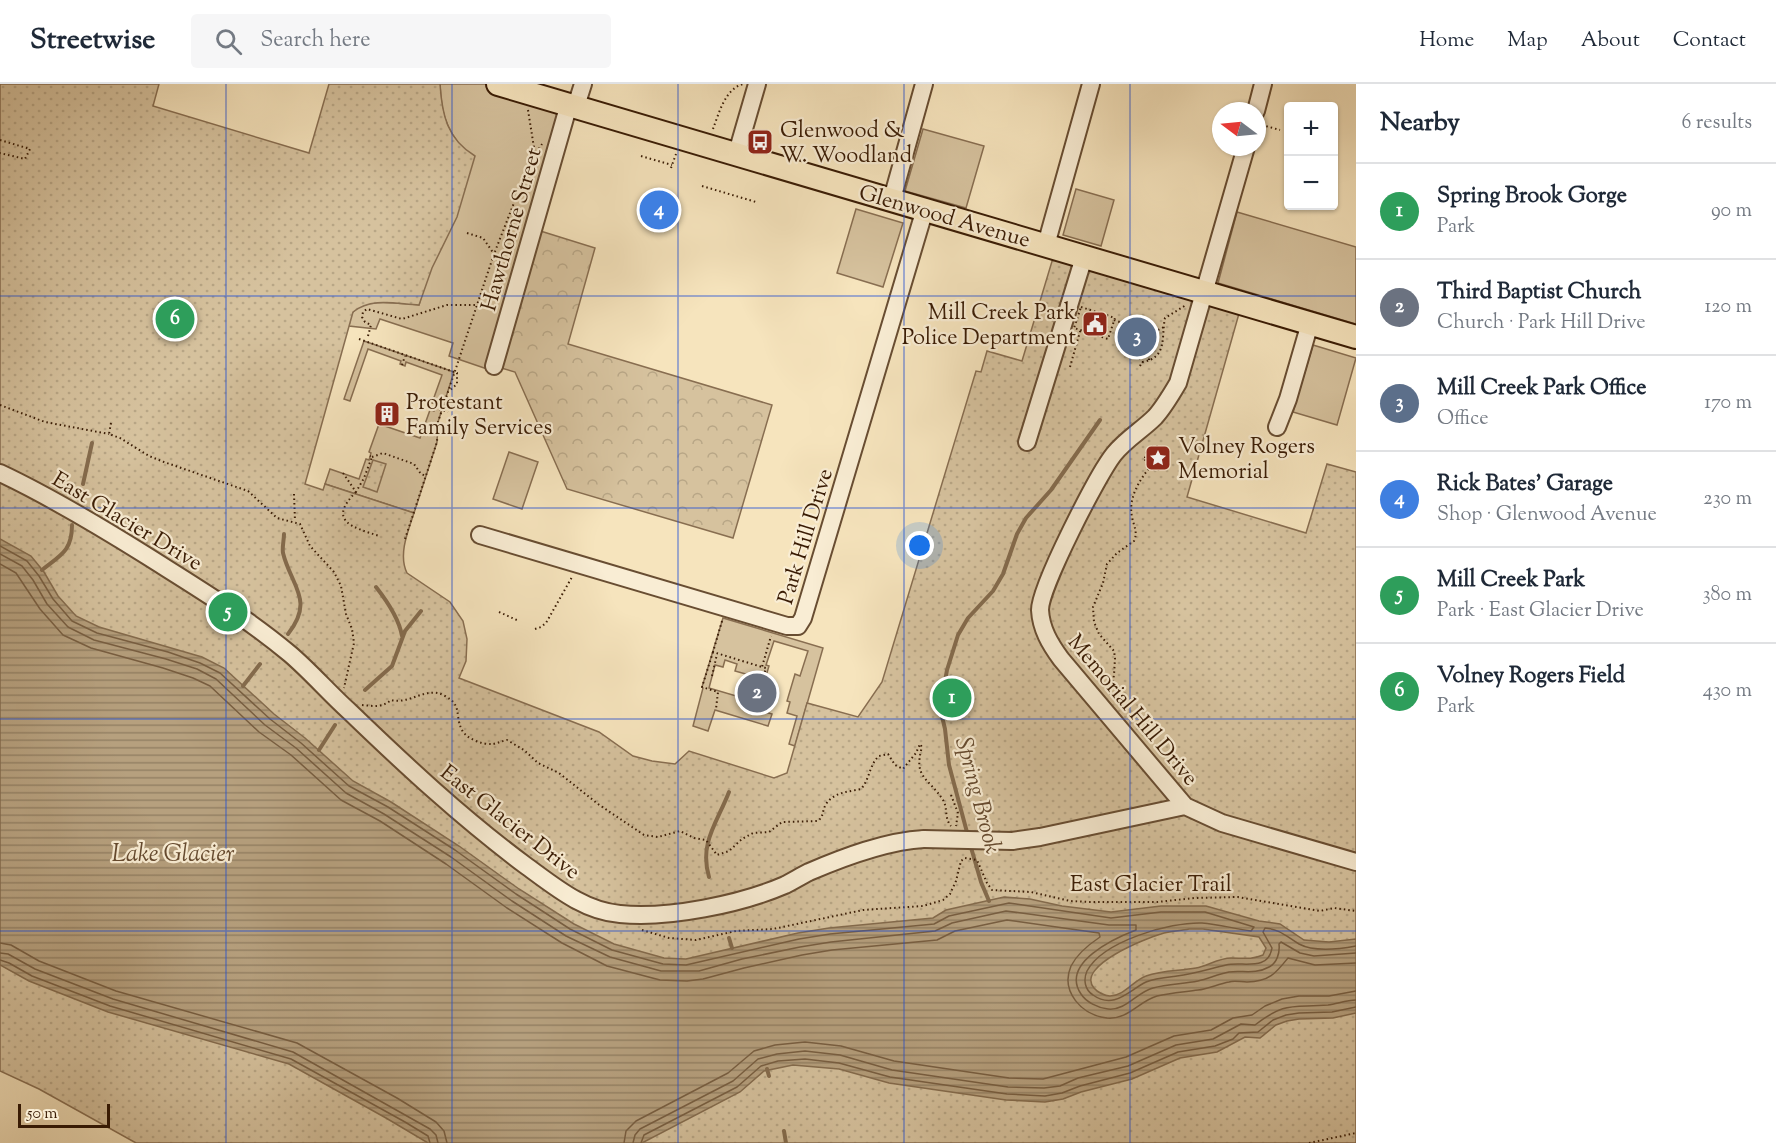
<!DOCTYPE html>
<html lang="en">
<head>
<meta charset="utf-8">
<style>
	:root { --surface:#fff; --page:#f6f6f7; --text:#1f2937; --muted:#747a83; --line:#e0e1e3; --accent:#8f2418 }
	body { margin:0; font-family:"Sorts Mill Goudy",serif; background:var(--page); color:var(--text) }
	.controls { position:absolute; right:18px; top:18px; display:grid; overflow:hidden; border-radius:6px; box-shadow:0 2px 4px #0004 }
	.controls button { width:54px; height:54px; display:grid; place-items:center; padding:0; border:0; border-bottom:2px solid var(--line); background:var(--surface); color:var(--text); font:30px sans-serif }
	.compass { position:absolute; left:1212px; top:18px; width:54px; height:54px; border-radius:50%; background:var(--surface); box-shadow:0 2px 4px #0004; rotate:286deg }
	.scale { position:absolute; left:18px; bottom:15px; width:92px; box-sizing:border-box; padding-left:6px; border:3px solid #391b04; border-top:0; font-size:16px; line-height:21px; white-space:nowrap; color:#391b04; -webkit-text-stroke:4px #f9edd4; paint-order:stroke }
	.you { position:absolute; left:920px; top:462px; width:21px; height:21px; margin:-15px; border:4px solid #fff; border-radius:50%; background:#1a73e8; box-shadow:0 0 0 9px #1a73e833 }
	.badge { display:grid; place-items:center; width:39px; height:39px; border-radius:50%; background:var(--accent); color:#fff; font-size:20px; font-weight:700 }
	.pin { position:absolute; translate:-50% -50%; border:3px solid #fff; box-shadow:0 2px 6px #0006 }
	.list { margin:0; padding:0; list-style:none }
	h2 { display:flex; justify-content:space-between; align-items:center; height:78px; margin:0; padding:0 24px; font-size:26px }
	h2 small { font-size:20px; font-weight:400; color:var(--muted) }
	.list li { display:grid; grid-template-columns:39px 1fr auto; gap:18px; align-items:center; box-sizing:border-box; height:96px; padding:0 24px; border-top:2px solid var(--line) }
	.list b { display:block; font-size:22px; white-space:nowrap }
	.list p { margin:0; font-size:20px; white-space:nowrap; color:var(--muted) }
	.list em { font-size:20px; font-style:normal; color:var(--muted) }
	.icon { flex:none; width:33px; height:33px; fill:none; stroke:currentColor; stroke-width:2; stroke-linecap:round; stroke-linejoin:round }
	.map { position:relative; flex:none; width:1356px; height:1059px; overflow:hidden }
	header { display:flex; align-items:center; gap:36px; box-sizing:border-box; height:84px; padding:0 30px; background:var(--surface); border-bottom:2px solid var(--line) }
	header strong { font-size:28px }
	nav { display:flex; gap:33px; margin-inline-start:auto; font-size:21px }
	.search { width:420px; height:54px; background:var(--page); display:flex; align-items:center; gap:15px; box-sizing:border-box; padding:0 21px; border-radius:6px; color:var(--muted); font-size:22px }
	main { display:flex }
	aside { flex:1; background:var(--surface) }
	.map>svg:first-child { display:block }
	.green { fill:#d6c29e; stroke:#886e51; stroke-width:1.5 }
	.forest { fill:url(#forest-crowns); stroke:#886e51; stroke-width:1.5 }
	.park { fill:url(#park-dots); stroke:#886e51; stroke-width:1.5 }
	.water { fill:url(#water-rules); stroke:#846b4d; stroke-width:1.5; fill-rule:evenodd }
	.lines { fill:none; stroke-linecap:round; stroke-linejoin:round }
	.shore { stroke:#785e41; stroke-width:1.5 }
	.stream { stroke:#846b4d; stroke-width:4 }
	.minor-casing { stroke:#684d32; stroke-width:20 }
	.major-casing { stroke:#391b04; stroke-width:26 }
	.path { stroke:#391b04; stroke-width:2; stroke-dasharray:1.5 3; stroke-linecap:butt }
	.minor { stroke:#f9edd4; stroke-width:16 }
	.major { stroke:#f6e4bd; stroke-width:22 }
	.minor-bridge-casing { stroke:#684d32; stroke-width:20; stroke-linecap:butt }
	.minor-bridge { stroke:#f9edd4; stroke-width:16 }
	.grid { fill:none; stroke:#1d4ed8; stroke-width:1.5; stroke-opacity:0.55 }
	.labels { text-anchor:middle; stroke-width:4.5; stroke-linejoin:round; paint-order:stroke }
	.poi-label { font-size:22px; fill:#391b04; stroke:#f9edd4; text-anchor:start }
	.street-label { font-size:22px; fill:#391b04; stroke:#f9edd4 }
	.water-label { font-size:24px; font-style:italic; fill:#654a2f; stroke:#f9edd4 }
</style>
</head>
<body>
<header>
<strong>Streetwise</strong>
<div class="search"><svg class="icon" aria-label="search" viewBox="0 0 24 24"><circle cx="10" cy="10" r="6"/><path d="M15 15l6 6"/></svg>Search here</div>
<nav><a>Home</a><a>Map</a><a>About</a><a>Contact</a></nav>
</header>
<main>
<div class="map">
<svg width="1356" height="1059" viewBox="0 0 1356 1059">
	<defs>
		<pattern id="forest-crowns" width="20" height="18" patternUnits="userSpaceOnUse" patternTransform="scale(1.5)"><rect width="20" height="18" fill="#d6c29e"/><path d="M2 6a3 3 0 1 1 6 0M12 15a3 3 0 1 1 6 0" fill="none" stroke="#b8a686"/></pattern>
		<pattern id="park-dots" width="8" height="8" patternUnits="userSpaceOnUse" patternTransform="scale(1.5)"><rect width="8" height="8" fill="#d6c29e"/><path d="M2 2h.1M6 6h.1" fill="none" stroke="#b8a686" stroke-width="1.8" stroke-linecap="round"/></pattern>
		<pattern id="water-rules" width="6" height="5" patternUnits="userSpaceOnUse" patternTransform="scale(1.5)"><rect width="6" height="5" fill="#b6a07e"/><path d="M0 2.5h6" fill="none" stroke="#958265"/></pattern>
	</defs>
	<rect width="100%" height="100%" fill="#f6e4bd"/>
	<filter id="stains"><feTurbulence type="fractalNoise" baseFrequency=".00333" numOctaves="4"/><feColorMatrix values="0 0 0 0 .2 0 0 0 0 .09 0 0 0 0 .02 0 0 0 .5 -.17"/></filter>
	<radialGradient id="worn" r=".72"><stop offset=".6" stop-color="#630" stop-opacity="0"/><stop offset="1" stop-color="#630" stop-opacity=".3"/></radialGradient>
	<path class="green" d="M440 0H498L569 20 493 287 449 272 453 259 380 235 376 245 349 242C350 238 350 231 353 228 364 213 402 220 419 221L463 65C445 43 441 27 440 0Z
		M923 45 984 62 966 124 905 107Z
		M1076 105 1114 116 1101 162 1063 151Z
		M856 125 903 139 883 203 837 189Z
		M1237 128 1356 163V240L1218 199Z
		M364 257 454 288 438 338 437 358 414 429 325 400 330 385 359 395 366 375 369 376 371 369 369 368 379 340 420 354 430 326 434 327 436 320 432 319 442 291 406 278 405 282 400 280 401 277 368 265 350 317 344 315Z
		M1313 261 1356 274 1337 341 1293 328Z
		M509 368 538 378 522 425 493 415Z
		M723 534 823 564 795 662 789 660 797 632 787 629 790 618 787 617 795 590 800 592 808 567 774 557 766 581 769 582 763 602 758 601 760 594 735 587 737 580 725 576 723 583 715 581 709 604 760 619 758 626 772 630 768 642 715 626 708 647 693 642 703 604 702 603Z"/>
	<path class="forest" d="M534 145 595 164 568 260 772 321 733 454 567 405 515 288 494 282Z"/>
	<path class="park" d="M0 0H159L153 22 309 69 329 0H440C442 31 447 55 475 72L457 133 432 184 419 221C396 220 372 213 353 228L305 400 323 406 325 400 414 429C408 447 398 471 407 489L450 518 463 537 467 555 466 577 459 594 599 648 633 672 652 677 675 680 689 667 774 694 787 689 807 619 858 633 882 598 976 287 981 288 987 267 1022 277 1056 164 1242 219 1187 413 1306 449 1327 380 1356 388V1059H136L39 1005 0 987Z
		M373 376 386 380 377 408 363 403Z"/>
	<path class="water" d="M0 455 31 472 44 488 58 512 76 532 99 543 202 573 224 584 274 630 305 654 353 697 391 718 459 762 519 805 574 840 614 860 664 874 686 875 798 849 829 844 933 834 946 826 1004 813 1030 815 1062 822 1111 828 1161 822H1206L1259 837 1280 840 1304 856 1329 858 1356 855V929L1333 934 1299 935 1287 937 1276 941 1260 954 1245 953 1217 968 1180 974 1132 995 1081 1008 1063 1015 1045 1018 1006 1016 889 999 839 985 793 981 764 987 740 1008 642 1059H428L386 1034 289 980 108 928 29 897 0 881ZM1189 845H1203L1259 853 1266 864 1263 871C1251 876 1243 874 1231 874 1219 874 1207 882 1196 884 1179 887 1162 886 1146 892 1134 896 1124 912 1110 912 1105 912 1097 908 1094 904 1075 882 1147 854 1161 850 1170 847 1180 847 1189 845Z"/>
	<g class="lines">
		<path class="shore" d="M0 462 27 477 39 492 53 515 72 537 97 549 168 568 200 579 220 589 270 635 301 659 349 702 388 723 455 766 516 810 570 845 612 866 663 880 686 881 799 855 830 850 934 840 949 832 1009 819 1111 834 1161 828H1205L1254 843 1251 847C1235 845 1218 840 1202 839 1170 838 1103 857 1087 887 1083 896 1085 906 1093 911 1114 926 1128 907 1146 898 1154 894 1168 893 1177 892 1194 890 1209 885 1226 881 1242 877 1268 888 1272 864L1263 848 1265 844C1280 845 1287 853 1299 860 1314 868 1340 865 1356 862
			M0 470 22 482 33 496 47 520 68 543 94 556 166 575 197 585 216 595 265 641 296 664 346 709 384 730 451 773 512 817 566 852 610 873 661 887H699L742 875 800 863 831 858 935 847 952 839 1006 827 1109 841H1136V846C1115 854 1060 879 1081 910 1086 918 1098 924 1108 925 1126 927 1137 908 1153 904 1168 900 1183 900 1198 897 1208 895 1218 890 1229 888 1242 886 1255 891 1269 883 1277 879 1280 869 1279 860L1281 858 1300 869 1314 872 1356 869
			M0 480 16 489 40 525 63 551 91 564 163 584 193 594 210 602 259 648 291 671 341 716 380 737 446 780 507 824 562 859 607 882 660 896 687 897 703 895 744 884 802 871 832 866 937 856 955 847 1007 836 1099 849 1100 853C1088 861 1077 870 1071 882 1060 908 1082 931 1107 934 1128 936 1139 917 1157 912 1170 909 1184 908 1198 906 1208 905 1218 900 1229 898 1234 896 1241 898 1247 898 1269 898 1276 889 1288 874L1315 881 1356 879
			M0 859 11 861 39 877 116 907 297 959 397 1014 436 1038 444 1047 447 1059
			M0 869 8 870 35 885 113 915 293 968 430 1045 436 1051 438 1059
			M0 876 9 879 32 892 110 922 291 975 405 1038 428 1052 430 1059
			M624 1059 626 1047 636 1037 728 989 754 967 775 961 805 958 841 962 894 977 1009 994 1043 995 1126 973 1174 952 1211 946 1233 934 1252 931 1265 922 1282 915 1299 912H1329L1356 907
			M633 1059 635 1051 640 1045 733 997 758 975 777 970 805 967 840 971 892 986 1008 1003 1044 1004 1060 1002 1078 994 1128 982 1176 961 1213 955 1241 940 1255 941C1286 917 1292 924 1328 921 1337 920 1346 916 1356 916
			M641 1059 644 1051 737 1003 761 982 778 977 805 975 839 979 890 993 1007 1010 1045 1012 1062 1009 1080 1002 1130 989 1178 968 1215 962 1233 955 1239 949 1258 948 1273 936 1286 931 1299 929 1332 928 1356 923"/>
		<path class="stream" d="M83 400 92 359
			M284 450C284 456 282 463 283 469 291 502 315 516 288 550
			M42 486C61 471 72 467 72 441
			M376 503C387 517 399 534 402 552
			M243 602 260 580
			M365 606 392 582 405 547 421 527
			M319 666 335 641
			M968 752 949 681 945 645 940 624 947 586 958 551 968 534 993 507 1003 490 1017 450 1026 434 1051 406 1100 336
			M970 760 981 798 989 817
			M709 793C699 759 717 739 729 708
			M729 854 732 864
			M767 985 769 992
			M784 1047 786 1059"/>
		<g class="minor-casing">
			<path id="minor" d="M576 22 583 0
				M1256 27 1263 0
				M1246 63 1178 299C1171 311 1164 323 1155 333 1142 346 1126 355 1114 370 1098 390 1040 503 1040 526 1041 545 1050 560 1061 575L1185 722 1222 739 1356 778
				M737 69 757 0
				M892 115 924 0
				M1046 161 1091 0
				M494 282 569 20
				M1277 343 1288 315 1310 239
				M1027 358 1084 173
				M0 389C51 413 99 442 147 472 196 503 246 533 290 570 311 588 329 609 349 627 405 681 462 734 525 781 554 802 583 827 620 830 668 835 741 820 785 801 793 797 801 792 809 788 844 773 886 757 924 755
				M480 451 787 542H798L803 534 925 125
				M1012 757 1040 753 1185 722"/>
		</g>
		<g class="major-casing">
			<path id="major" d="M498 0 1356 253"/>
		</g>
		<path class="path" d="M528 26 535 70
			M1262 41 1280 46
			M713 45C719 29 725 5 743 0
			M0 56 30 65 25 75 0 69
			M641 72 672 81
			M671 84 676 70
			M702 102 756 118
			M467 149 483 154 494 170
			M1081 223 1115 234 1108 255 1074 244Z
			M1114 236 1125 240
			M1154 248 1164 243
			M368 252 371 241 365 238 362 233 363 228 367 225 402 235 447 221H477
			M359 255 457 289V300L448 308
			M1139 261 1138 272 1142 278
			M1149 276V264
			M402 281 405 272
			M1140 282 1142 278C1168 274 1161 253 1165 234L1186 221
			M1070 283 1081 244
			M0 321 45 338 109 350
			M435 324 448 328
			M111 339 109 350 120 354 149 372 164 378 248 407 277 434 300 440 310 462 334 488 341 502 346 530 352 545 354 559 344 604
			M1145 374a12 12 0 1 1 24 0a12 12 0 1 1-24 0Z
			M372 373 383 369 414 380 421 390 426 392
			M343 389 356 408 364 394 372 373 370 372
			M356 408C327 437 352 443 379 452
			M294 410 295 437
			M405 455 437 358 438 338 494 170 530 78 542 60
			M499 528 519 537
			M722 537 713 568 762 583
			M535 545 541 543 546 539 572 493
			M713 568 702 603 718 608 716 625
			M712 592 717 570
			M761 601 766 584 762 583 771 552
			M1110 611 1114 591 1115 574 1114 567 1099 550 1094 538 1093 523 1103 499 1107 480 1117 469 1134 457C1138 448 1134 443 1132 433 1128 414 1139 397 1150 383
			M362 621C373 622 382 624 391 616 410 621 427 601 445 612 462 621 455 630 461 644 465 655 483 661 493 660 498 659 502 657 507 656L524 666 538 679 559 689 598 720 644 751 658 753 680 747 694 754 706 756 717 771 729 767 742 755 753 749 769 748 782 738 818 737C824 732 822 727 826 720 834 708 848 708 861 705 870 695 869 681 879 672L888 670 895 681 903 685 916 669 920 660 922 663C913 694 928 693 943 716 948 724 944 734 951 742
			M951 711 958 729 956 742
			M642 846 669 854 696 856 736 847 773 845 863 826 923 822 943 816 950 810 956 797 961 777 965 774 977 776 987 799 992 806 1031 808 1070 817 1089 818H1157L1194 814 1238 813 1320 827 1334 824 1356 827
			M1309 1059 1356 1049"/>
		<use href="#minor" class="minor"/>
		<use href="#major" class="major"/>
		<g class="minor-bridge-casing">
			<path id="minor-bridge" d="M924 755 1012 757"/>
		</g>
		<use href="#minor-bridge" class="minor-bridge"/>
	</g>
	<path class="grid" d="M226 0V1059M452 0V1059M678 0V1059M904 0V1059M1130 0V1059M0 212H1356M0 424H1356M0 635H1356M0 847H1356"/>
	<defs>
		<g id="bus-square" transform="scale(1.35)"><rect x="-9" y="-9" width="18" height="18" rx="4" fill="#8f2418" stroke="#f9edd4"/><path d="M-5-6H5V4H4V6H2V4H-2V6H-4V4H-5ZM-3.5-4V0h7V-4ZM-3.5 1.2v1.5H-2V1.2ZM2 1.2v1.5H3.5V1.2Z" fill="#fff"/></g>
		<g id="civic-square" transform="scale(1.35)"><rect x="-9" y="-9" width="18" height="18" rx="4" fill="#8f2418" stroke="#f9edd4"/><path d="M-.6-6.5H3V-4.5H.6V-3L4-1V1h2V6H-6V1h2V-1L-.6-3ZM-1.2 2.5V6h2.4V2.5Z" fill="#fff"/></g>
		<g id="building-square" transform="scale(1.35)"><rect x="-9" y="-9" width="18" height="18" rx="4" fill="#8f2418" stroke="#f9edd4"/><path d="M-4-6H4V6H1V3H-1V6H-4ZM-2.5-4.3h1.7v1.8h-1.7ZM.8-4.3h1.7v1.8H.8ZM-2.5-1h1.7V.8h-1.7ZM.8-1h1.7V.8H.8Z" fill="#fff"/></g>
		<g id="sight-square" transform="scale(1.35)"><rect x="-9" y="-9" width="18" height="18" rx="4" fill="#8f2418" stroke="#f9edd4"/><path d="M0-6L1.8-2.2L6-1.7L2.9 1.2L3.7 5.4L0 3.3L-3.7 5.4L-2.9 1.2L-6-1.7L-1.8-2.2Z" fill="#fff"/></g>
	</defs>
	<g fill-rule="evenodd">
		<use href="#bus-square" x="760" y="58"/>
		<use href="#civic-square" x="1095" y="240"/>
		<use href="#building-square" x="387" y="330"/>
		<use href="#sight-square" x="1158" y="374"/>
	</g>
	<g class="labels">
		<g class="poi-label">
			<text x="780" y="53">Glenwood &amp;<tspan x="780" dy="25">W. Woodland</tspan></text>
			<text x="1076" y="235" text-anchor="end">Mill Creek Park<tspan x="1076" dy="25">Police Department</tspan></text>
			<text x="406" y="325">Protestant<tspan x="406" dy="25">Family Services</tspan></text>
			<text x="1178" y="369">Volney Rogers<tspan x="1178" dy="25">Memorial</tspan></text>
		</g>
		<g class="street-label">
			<text transform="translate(945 131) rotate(16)" y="8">Glenwood Avenue</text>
			<text transform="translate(510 145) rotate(-74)" y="8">Hawthorne Street</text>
			<text transform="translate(128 436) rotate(31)" y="8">East Glacier Drive</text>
			<text transform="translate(804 452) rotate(-73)" y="8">Park Hill Drive</text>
			<text transform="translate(1134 625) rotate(50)" y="8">Memorial Hill Drive</text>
			<text transform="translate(511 737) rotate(38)" y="8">East Glacier Drive</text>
			<text x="1151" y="807">East Glacier Trail</text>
		</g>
		<g class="water-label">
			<text transform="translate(979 711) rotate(75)" y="8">Spring Brook</text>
			<text x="173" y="777">Lake Glacier</text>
		</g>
	</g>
	<rect width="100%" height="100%" filter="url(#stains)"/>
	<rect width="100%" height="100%" fill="url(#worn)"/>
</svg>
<div class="controls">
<button>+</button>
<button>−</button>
</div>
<svg class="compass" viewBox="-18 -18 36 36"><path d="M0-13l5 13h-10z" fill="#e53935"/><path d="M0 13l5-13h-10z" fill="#747a83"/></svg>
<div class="scale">50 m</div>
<div class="you"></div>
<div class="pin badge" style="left:952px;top:614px;background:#2e9e5b">1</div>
<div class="pin badge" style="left:757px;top:609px;background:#6b7280">2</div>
<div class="pin badge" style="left:1137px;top:253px;background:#5c6f8a">3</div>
<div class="pin badge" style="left:659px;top:126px;background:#3f7fe0">4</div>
<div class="pin badge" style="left:228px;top:528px;background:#2e9e5b">5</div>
<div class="pin badge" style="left:175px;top:235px;background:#2e9e5b">6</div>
</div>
<aside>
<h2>Nearby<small>6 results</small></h2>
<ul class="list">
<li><span class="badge" style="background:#2e9e5b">1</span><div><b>Spring Brook Gorge</b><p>Park</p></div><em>90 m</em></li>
<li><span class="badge" style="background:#6b7280">2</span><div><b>Third Baptist Church</b><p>Church · Park Hill Drive</p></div><em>120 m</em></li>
<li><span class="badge" style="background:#5c6f8a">3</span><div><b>Mill Creek Park Office</b><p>Office</p></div><em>170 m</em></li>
<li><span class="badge" style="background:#3f7fe0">4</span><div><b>Rick Bates' Garage</b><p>Shop · Glenwood Avenue</p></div><em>230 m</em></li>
<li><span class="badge" style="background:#2e9e5b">5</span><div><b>Mill Creek Park</b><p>Park · East Glacier Drive</p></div><em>380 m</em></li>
<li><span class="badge" style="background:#2e9e5b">6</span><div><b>Volney Rogers Field</b><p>Park</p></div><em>430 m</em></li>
</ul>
</aside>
</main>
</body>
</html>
